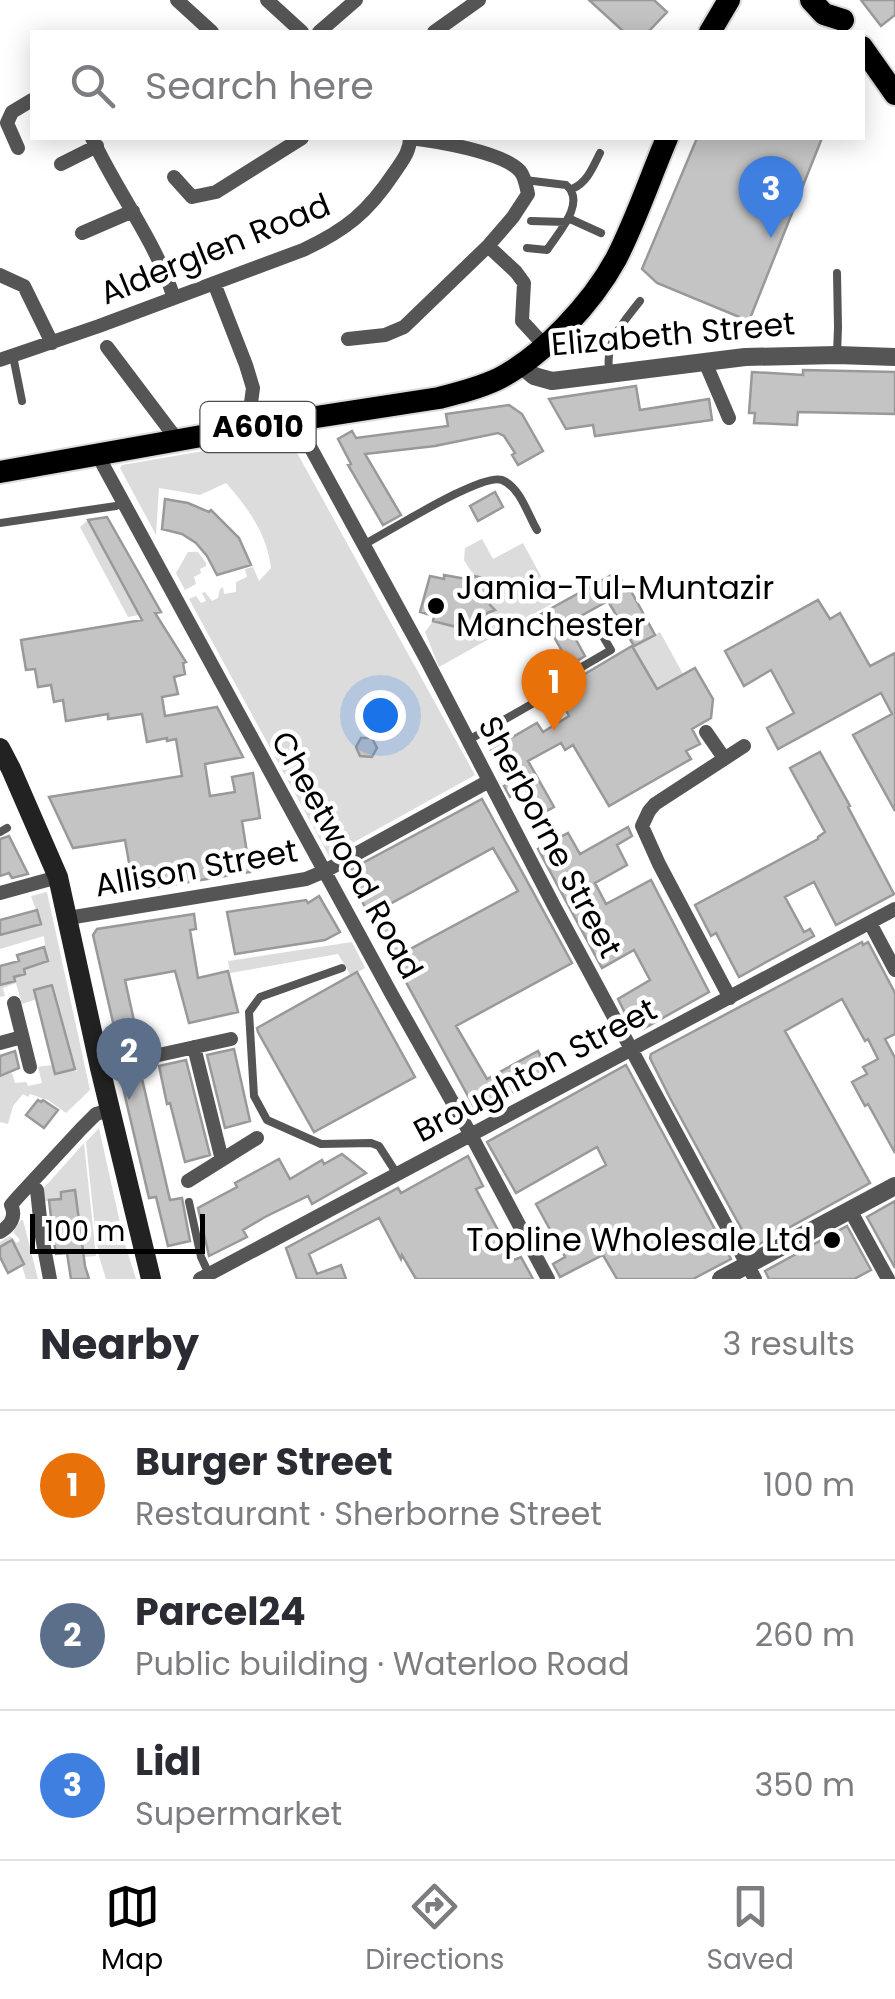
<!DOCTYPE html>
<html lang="en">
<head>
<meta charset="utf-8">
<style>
	:root { --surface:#fff; --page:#f2f2f3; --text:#2b2b33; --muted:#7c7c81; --line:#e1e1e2; --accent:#000 }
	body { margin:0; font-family:Poppins,sans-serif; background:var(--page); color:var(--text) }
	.scale { position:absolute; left:30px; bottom:25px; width:175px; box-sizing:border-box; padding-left:10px; border:5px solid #000; border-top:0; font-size:28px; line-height:35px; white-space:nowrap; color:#000; -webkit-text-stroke:8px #fff; paint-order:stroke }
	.you { position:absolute; left:380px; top:715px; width:35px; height:35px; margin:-25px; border:8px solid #fff; border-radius:50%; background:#1a73e8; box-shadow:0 0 0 15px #1a73e833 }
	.badge { display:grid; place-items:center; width:65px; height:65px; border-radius:50%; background:var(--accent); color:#fff; font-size:32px; font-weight:700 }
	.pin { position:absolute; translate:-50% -82px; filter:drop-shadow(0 2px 5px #0008) }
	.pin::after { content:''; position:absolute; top:52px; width:35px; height:30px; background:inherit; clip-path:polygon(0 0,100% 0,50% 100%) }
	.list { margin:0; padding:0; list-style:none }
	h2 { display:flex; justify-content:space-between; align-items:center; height:130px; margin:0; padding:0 40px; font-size:42px }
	h2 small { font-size:32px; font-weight:400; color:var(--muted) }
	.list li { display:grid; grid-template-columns:65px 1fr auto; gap:30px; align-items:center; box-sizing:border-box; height:150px; padding:0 40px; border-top:2px solid var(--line) }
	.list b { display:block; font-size:38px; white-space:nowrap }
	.list p { margin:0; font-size:32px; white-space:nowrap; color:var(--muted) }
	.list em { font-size:32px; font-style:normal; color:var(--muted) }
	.icon { flex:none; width:55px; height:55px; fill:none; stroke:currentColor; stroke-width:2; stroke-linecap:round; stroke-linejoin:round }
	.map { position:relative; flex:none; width:895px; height:1279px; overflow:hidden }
	.search { position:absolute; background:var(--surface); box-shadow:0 5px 25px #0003; left:30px; right:30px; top:30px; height:110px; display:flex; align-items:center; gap:25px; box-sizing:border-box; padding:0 35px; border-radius:0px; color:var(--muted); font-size:38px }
	.sheet { height:580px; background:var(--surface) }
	nav { display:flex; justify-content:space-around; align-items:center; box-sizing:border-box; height:140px; border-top:2px solid var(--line); background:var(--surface); font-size:28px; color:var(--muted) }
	nav a { display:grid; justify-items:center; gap:5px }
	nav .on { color:var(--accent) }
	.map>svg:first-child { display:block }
	.green { fill:#dcdcdc }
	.building { fill:#c4c4c4; stroke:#999; stroke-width:2.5; fill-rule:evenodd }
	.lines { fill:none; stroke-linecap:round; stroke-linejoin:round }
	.trunk-casing { stroke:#dbdbdb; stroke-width:26 }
	.service { stroke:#555; stroke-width:8 }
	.minor { stroke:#555; stroke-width:14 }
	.tertiary { stroke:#555; stroke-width:18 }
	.secondary { stroke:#222; stroke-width:20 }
	.trunk { stroke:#000; stroke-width:22 }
	.poi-dot { fill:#000; stroke:#fff; stroke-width:4 }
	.labels { text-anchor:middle; stroke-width:9; stroke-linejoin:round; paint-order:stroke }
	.shield { fill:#fff; stroke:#4c4c4c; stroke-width:2.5 }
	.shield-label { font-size:30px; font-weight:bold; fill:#000 }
	.street-label { font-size:32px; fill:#000; stroke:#fff }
	.poi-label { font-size:32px; fill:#000; stroke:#fff; text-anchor:start }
</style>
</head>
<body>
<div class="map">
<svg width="895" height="1279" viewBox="0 0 895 1279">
	<rect width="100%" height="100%" fill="#fff"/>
	<path class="green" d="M286 437 290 440 475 775 329 856 189 599 196 596 201 603 206 601 202 593 205 592 212 601 218 598 220 589 223 587 224 594 236 592V582L247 577 245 569 253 567 259 581 271 568C267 534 248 508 226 483L200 495 159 488 156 535 120 468 122 465Z
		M88 520 139 615 128 617 80 527Z
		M482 539 493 559 523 543 555 602 439 667 425 632 433 621 460 628 459 633 480 637 487 613 493 610 490 605 495 581 474 576 464 560 465 548Z
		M188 552H198L206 563V566L200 569 201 573 194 577 196 584 185 590 176 573Z
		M660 632 683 674 657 689 633 647Z
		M47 892 90 1090 66 1113 48 1100 30 1094 28 1097 23 1094 13 1106 8 1124 0 1122V1076L12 1073 15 1083 26 1082 28 1086 42 1083 38 1067C51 1064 68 1064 77 1072L53 983 34 990 37 999 22 1004 16 983 3 988 5 996 0 997V985L15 981 14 977 45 946 44 936 0 949V935L41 924 31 896Z
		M352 942 365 968 351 976 338 954 230 973 228 961Z
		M99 1128 124 1241 136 1279H106L99 1256 94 1220 86 1142Z
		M84 1143 96 1256 84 1257 75 1191 61 1192 62 1201H44L43 1189Z
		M21 1220H23L38 1279H26L22 1266 24 1263 12 1241 0 1249V1242L10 1236 17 1243 20 1240 13 1232Z"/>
	<path class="building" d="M589 0H654L667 12 648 32H624Z
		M861 0H895V15L881 26Z
		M697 138H822L749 321 657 283 642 269Z
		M803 370 895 372V414L798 412 797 425 754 423 755 413H749L752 372 803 375Z
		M636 386 640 410 709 399 712 420 595 436 593 425 566 429 549 399Z
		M509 405 522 414 543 451 518 465 512 455 515 453 504 436 498 433 435 446 365 454 401 515 383 525 348 465 351 464 338 439 352 431 356 438 448 426 446 414Z
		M495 492 503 507 478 521 470 506Z
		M165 499 188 503 209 512 211 510 239 538 251 565 217 575 207 556 196 543 182 534 162 529Z
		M107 517 161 612 155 613 186 662 183 663 185 674 174 677 178 694 162 697 165 716 217 707 243 757 205 764 210 796 235 792 232 777 253 773 260 818 242 821 250 872 134 891 125 840 73 848 49 797 182 776 176 739 167 741V738L147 742 142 714 108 719V714L66 721 63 700 54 702 51 685 38 687 35 669 26 670 21 640 142 620 88 520Z
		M617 572 628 592 631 591 655 635 634 646 608 601 570 622 572 626 569 627 585 656 570 665 541 614Z
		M444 575 472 580 474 576 496 581 490 605 495 610 487 613 480 638 459 633 460 628 433 621 434 616 420 612 430 576 444 579Z
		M818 600 830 619 840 613 870 666 895 653V811L853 735 892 714 881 693 778 749 767 728 794 713 771 670 744 686 725 651Z
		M632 646 657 689 695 668 713 699 711 718 692 729 700 744 686 751 691 759 609 806 573 745 565 750 561 743 528 761 554 807 539 815 525 789 510 797 504 786 509 783 485 740 497 733 502 743 537 723 543 732 569 716 556 693 573 681Z
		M361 738H372L377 748 372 757 360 756 356 747Z
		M820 752 850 806 848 807 894 894 836 925 814 882 785 897 804 932 810 929 814 936 739 977 716 933 711 936 695 905 818 839V837L825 832 790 768Z
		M482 799 572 963 456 1026 487 1079 538 1051 549 1073 489 1105 487 1100 474 1107 346 872ZM493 848 518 891 410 949 404 939 398 942 379 910Z
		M628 827 632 836 617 845 627 865 595 883 606 904 651 880 709 992 643 1029 633 1009 625 1013 618 999 650 980 634 950 602 968 538 849 568 833 580 854Z
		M9 836 28 874 12 878 9 873 0 876V839Z
		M319 896 340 932 325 940 235 954 227 912 306 900 308 903Z
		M37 910 41 924 0 935V920Z
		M194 914 196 929 190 930 198 978 228 971 238 1012 189 1023 175 971 125 980 140 1048 120 1053 93 935 97 929Z
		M862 942 863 945 868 942 895 993V1034L885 1039 895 1058V1153L868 1104 865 1106 852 1082 867 1074 863 1067 878 1059 868 1039 865 1041 842 999 785 1031 870 1183 752 1248 671 1100 650 1058 651 1054Z
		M44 947 48 961 24 969 25 974 14 977 15 981 0 985V966L19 961 17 955Z
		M357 972 415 1077 314 1132 258 1032 257 1028Z
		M52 985 75 1069 55 1074 34 990Z
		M234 1049 250 1121 225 1128 207 1055Z
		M15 1051 19 1068 0 1076V1056Z
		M186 1060 210 1155 185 1162 170 1103 167 1104 159 1066Z
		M626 1065 731 1259 693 1279H617L603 1255 560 1277 553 1264 565 1257 536 1204 606 1165 597 1147 516 1193 487 1142Z
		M140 1070 170 1200 182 1198 190 1241 168 1246 156 1197 149 1198 120 1075Z
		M38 1100 41 1102 43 1100 58 1110 44 1128 26 1115Z
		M342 1154 366 1173 312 1204 308 1196 265 1217 243 1230 247 1237 209 1256 198 1208 237 1187 235 1183 279 1159 290 1179 322 1160 324 1164Z
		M468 1156 483 1186 476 1189 514 1260 521 1257 533 1279H416L402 1255 401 1259 379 1218 309 1254 317 1274 341 1265 346 1279H297L286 1248 398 1188 401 1193Z
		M75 1190 85 1266 89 1279H71L67 1253 56 1254 53 1235 49 1200 61 1199V1192Z
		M895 1201V1268L867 1217Z
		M847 1226 871 1270 854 1279H769L765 1271Z
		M12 1240 24 1264 8 1273 0 1257V1247Z"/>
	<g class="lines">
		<g class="trunk-casing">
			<path id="trunk" d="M811 0 824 14 843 20
				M710 32 729 0
				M862 47 895 94
				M0 472 252 427 439 398C459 393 479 388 498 379 543 356 592 303 616 259 636 220 650 178 667 138"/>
		</g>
		<path class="service" d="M525 180 566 185C587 202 558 233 547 250L527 248
			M572 189C587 183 593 167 600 153
			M568 218 601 233
			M531 221 566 222
			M837 273 838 327 837 355
			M13 356 22 401
			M610 375C603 343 622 324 640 301
			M0 523 116 506 123 502
			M363 545C387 533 482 472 502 480 520 487 528 515 537 530
			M467 741 537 701C543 688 560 686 568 675L611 650 594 621
			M0 832 7 828
			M342 968 260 997 249 1012 254 1096 267 1120 321 1144 371 1143 379 1146 397 1174
			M189 1202 201 1257 209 1274"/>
		<path class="minor" d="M177 0 212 32
			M267 0 302 32
			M319 32 356 0
			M434 32 479 0
			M92 138C117 192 155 240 174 298
			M410 138C436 141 503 152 520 171 525 177 526 185 528 194L513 217 488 246 516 272 524 283 522 321 544 345
			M18 148 7 123 12 112 32 100
			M61 164 97 146
			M174 177 192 197 216 192 302 138
			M82 233 133 211
			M0 275 24 286 52 343
			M214 283 246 365 253 388 251 403 252 427
			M348 339 385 335 404 327 488 246
			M107 347 172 433 173 442
			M0 360 99 326 303 250C346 230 368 212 394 173 402 161 410 152 410 138
			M707 361 708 369 729 418
			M305 419 307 441 425 657 554 906 755 1279
			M101 456 103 465 392 995 471 1135 548 1279
			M706 732 724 758
			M0 893 58 877
			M68 918 306 879 325 871 489 781
			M870 923 895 970
			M730 998 659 864 642 826 649 811 655 804 744 746
			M14 1003 30 1067
			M0 1043 22 1037
			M194 1047 222 1160
			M100 1068 231 1039
			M188 1181 257 1138
			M30 1184 37 1190 42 1237 50 1279
			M850 1210 888 1279
			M0 1232C10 1226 17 1217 11 1205L17 1198 81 1129 96 1114 110 1110
			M200 1279 895 909"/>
		<path class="tertiary" d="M520 364 534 376 552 381 745 357 837 355 895 357
			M721 1279 895 1186"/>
		<path class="secondary" d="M0 748 11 769 58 877 100 1068 151 1279"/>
		<use href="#trunk" class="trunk"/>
	</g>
	<g class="poi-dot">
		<circle cx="436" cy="606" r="10"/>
		<circle cx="832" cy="1240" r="10"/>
	</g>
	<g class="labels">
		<rect class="shield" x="200.5" y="402" width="115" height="50" rx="8"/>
		<g class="shield-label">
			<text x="258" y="437">A6010</text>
		</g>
		<g class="street-label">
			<text transform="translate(215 249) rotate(-22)" y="11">Alderglen Road</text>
			<text transform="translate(673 334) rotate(-5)" y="11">Elizabeth Street</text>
			<text transform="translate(550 837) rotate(62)" y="11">Sherborne Street</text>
			<text transform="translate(347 855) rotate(61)" y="11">Cheetwood Road</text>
			<text transform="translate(196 868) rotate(-10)" y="11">Allison Street</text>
			<text transform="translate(535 1070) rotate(-28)" y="11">Broughton Street</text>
		</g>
		<g class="poi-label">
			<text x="456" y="599">Jamia-Tul-Muntazir<tspan x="456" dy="37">Manchester</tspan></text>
			<text x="812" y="1251" text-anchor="end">Topline Wholesale Ltd</text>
		</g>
	</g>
</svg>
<div class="scale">100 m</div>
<div class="you"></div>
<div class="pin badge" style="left:554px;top:731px;background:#e8710a">1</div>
<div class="pin badge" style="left:129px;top:1100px;background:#5c6f8a">2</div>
<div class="pin badge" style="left:771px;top:238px;background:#3f7fe0">3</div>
<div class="search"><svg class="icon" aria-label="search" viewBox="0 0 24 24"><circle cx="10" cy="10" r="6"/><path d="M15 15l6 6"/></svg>Search here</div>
</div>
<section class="sheet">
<h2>Nearby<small>3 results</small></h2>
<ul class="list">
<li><span class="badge" style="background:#e8710a">1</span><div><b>Burger Street</b><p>Restaurant · Sherborne Street</p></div><em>100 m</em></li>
<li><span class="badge" style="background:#5c6f8a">2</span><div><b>Parcel24</b><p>Public building · Waterloo Road</p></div><em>260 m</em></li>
<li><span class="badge" style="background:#3f7fe0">3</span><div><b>Lidl</b><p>Supermarket</p></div><em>350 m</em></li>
</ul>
</section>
<nav>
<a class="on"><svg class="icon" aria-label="map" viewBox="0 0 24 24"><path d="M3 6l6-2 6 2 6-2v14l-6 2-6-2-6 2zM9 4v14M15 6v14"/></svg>Map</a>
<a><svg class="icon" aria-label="directions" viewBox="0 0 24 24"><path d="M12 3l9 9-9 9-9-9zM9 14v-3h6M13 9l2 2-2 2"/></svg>Directions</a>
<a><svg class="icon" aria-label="saved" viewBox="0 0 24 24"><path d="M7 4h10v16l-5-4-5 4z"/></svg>Saved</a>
</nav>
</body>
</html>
